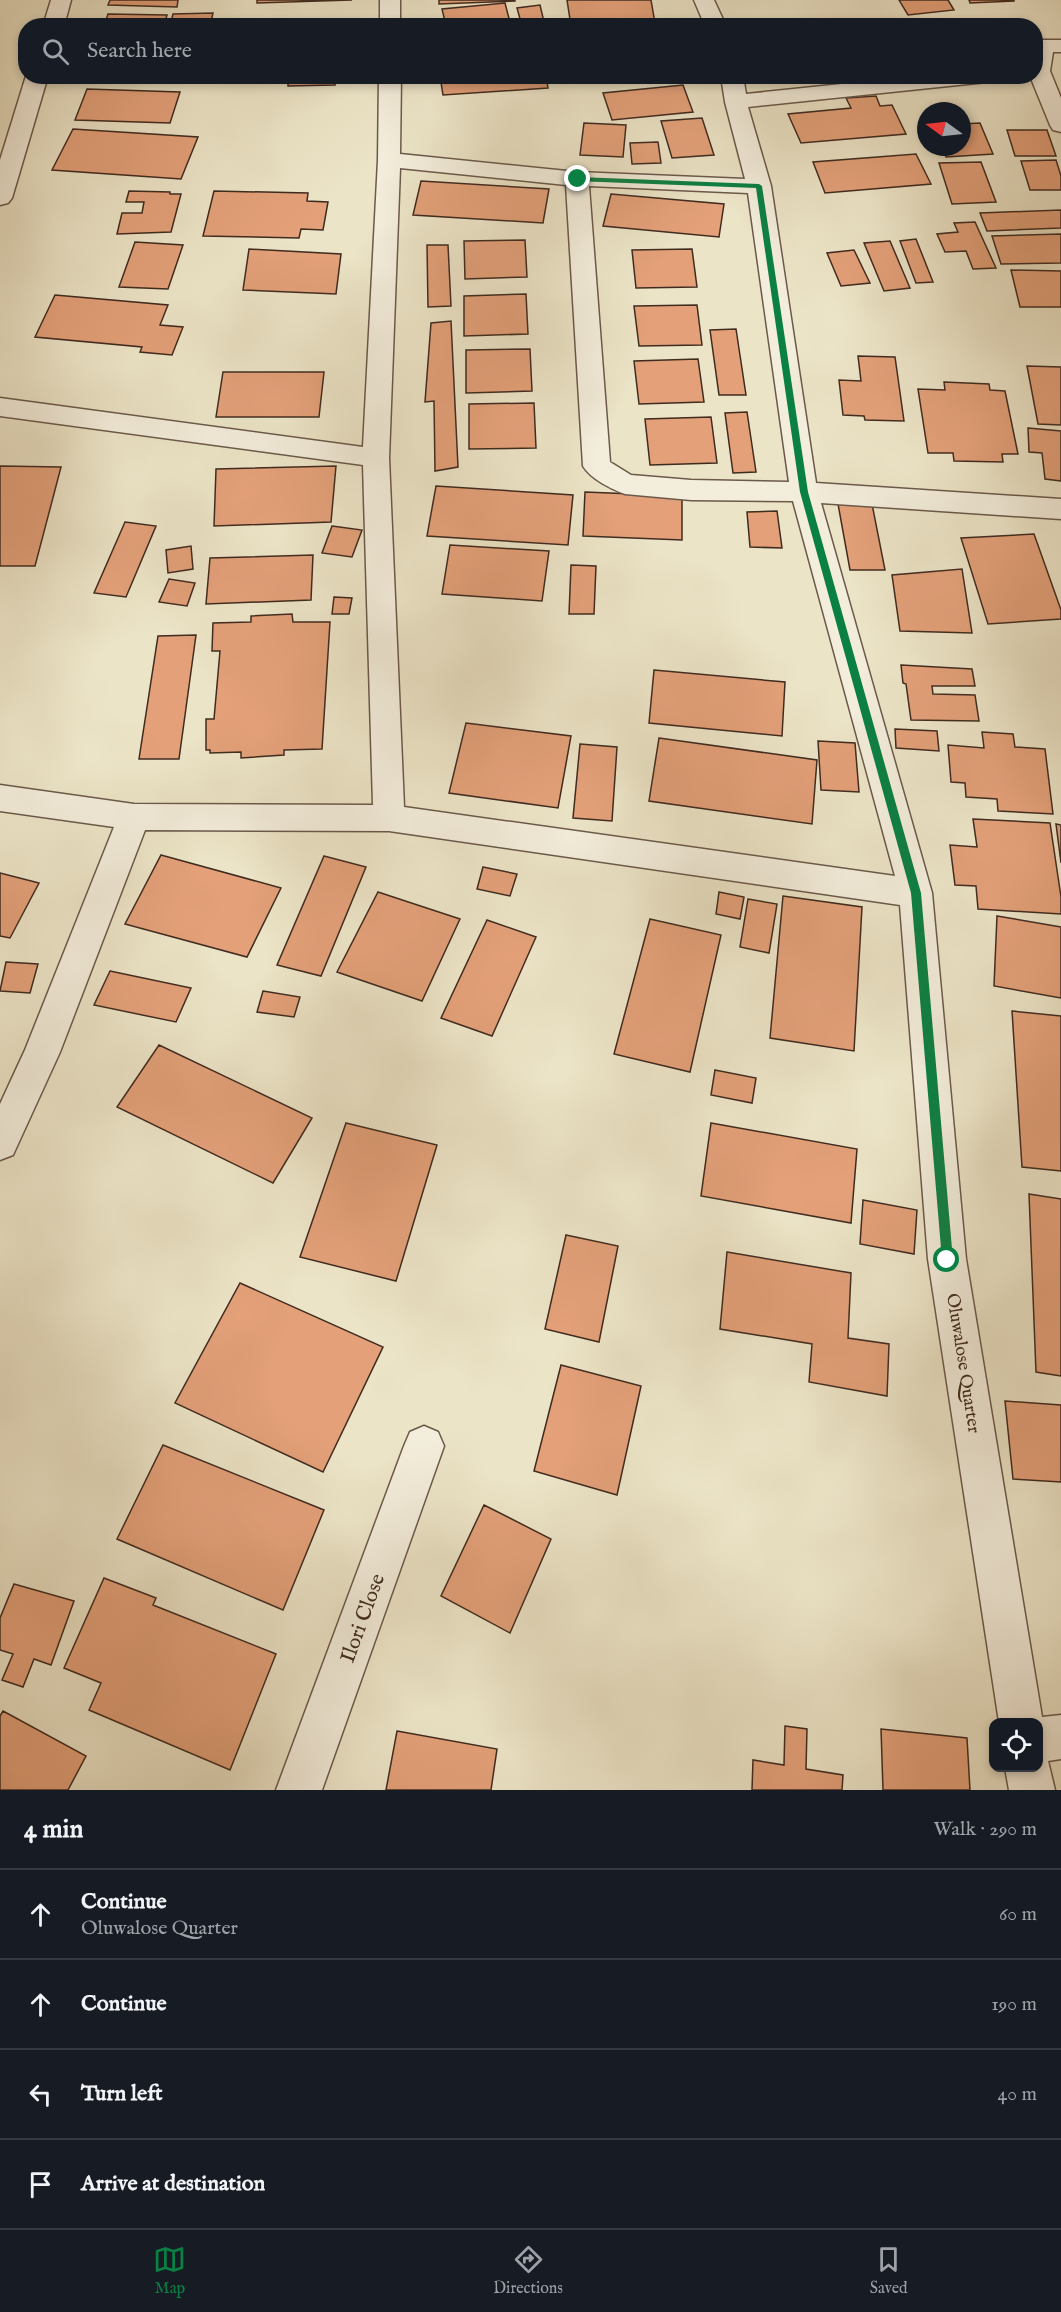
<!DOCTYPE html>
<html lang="en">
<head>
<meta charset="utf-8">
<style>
	:root { --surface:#171b24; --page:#242831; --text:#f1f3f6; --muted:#9ea1a6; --line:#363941; --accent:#0b8043 }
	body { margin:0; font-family:"IM FELL English",serif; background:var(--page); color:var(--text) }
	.controls { position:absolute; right:18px; bottom:18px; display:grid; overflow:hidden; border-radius:12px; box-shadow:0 3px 9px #0003 }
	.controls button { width:54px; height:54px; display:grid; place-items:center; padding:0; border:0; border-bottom:2px solid var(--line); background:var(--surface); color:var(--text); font:30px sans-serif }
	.compass { position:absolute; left:917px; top:102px; width:54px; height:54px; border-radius:50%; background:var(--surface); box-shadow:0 3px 9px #0003; rotate:285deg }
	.stop { position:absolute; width:18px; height:18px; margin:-14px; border:4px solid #0b8043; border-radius:50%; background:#fff }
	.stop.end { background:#0b8043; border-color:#fff; box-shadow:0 2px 6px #0008 }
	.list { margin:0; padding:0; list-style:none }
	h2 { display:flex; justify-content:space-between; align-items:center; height:78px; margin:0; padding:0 24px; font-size:26px }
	h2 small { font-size:20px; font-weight:400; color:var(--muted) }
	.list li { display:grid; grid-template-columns:39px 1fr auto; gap:18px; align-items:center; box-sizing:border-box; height:90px; padding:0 24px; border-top:2px solid var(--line) }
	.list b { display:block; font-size:22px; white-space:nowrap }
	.list p { margin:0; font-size:20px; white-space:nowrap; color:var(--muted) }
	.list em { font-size:20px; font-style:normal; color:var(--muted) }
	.icon { flex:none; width:33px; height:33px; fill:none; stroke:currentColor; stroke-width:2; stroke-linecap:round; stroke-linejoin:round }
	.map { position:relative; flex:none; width:1061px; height:1790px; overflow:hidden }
	.search { position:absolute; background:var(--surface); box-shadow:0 3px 9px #0003; left:18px; right:18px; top:18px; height:66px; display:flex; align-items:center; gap:15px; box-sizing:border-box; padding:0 21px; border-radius:24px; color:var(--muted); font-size:22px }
	.sheet { height:438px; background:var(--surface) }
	nav { display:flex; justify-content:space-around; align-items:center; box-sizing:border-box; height:84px; border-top:2px solid var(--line); background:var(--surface); font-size:16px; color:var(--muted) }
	nav a { display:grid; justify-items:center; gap:3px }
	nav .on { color:var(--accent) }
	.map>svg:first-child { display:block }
	.building { fill:#e3a079; stroke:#402b20; stroke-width:1.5 }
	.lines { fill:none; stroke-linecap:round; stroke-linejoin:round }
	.minor-casing { stroke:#6b594a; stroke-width:3 }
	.minor { fill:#f3eddb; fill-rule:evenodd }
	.route { fill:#0b8043 }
	.labels { text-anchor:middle; stroke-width:4.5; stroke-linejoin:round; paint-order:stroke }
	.street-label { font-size:18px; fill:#402b20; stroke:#f3eddb }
	.near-street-label { font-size:21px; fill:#402b20; stroke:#f3eddb }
</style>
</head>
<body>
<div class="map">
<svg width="1061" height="1790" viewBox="0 0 1061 1790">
	<rect width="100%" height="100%" fill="#ece4c7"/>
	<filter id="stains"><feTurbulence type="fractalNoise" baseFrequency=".00333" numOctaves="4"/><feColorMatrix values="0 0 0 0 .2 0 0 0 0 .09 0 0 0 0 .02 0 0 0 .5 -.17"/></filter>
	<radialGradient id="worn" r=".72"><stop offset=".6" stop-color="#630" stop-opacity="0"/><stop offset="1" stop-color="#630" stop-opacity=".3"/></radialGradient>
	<path class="building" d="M110 0H178L177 7 108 5Z
		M257 0H352L257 3Z
		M439 0H515V1L439 4Z
		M567 0H651L655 23 571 26Z
		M899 0H948L954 10 908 15Z
		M969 0H1014V1L970 3Z
		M505 3 511 26H446L442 9Z
		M540 5 545 26H522L517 8Z
		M213 13 210 26H170L173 14Z
		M108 14 167 15 164 26H104Z
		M991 19 995 26H939Z
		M108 76H199L198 80 107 79Z
		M270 76H351L350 79 335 80V85L288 86V81H269Z
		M440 76H546L548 88 443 95Z
		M683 85 693 112 612 120 603 93Z
		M87 89 180 92 170 123 75 120Z
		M876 96 880 106 892 105 906 134 801 143 788 114 851 108 846 98Z
		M702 118 714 155 672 158 661 121Z
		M584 123 626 125 623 157 580 155Z
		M980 123 993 154 946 157 942 147H962V124Z
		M73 129 198 137 181 179 52 170Z
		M1007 130H1047L1056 156H1015Z
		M658 142 661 163 632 164 630 143Z
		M916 154 931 184 825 193 813 162Z
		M1056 160 1061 176V190H1030L1021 161Z
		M981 162 996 202 952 204 939 163Z
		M421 181 549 189 543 223 413 215Z
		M129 191 170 192V194H181L171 232 117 234 122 213H142L144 202H126Z
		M214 191 308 193 307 201 328 202 323 230 301 229 299 238 203 236Z
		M611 194 724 204 719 237 603 226Z
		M1061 210V228L987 231 980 213Z
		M975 222 996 268 973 269 966 251 945 252 937 234 958 232 954 223Z
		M1061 234V263L1001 264 992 236Z
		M916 239 933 282 916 283 900 241Z
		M525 240 527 277 465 279 464 241Z
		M890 241 910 288 884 291 864 243Z
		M135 242 183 245 168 289 119 287Z
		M427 245H448L451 306 428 307Z
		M249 249 341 254 336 294 243 290Z
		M692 249 697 287 636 288 632 250Z
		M854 250 870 283 841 286 827 253Z
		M1011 270 1061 271V307H1020Z
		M526 294 528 334 464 336V296Z
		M55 295 168 305 160 325 183 327 172 355 140 352 142 347 35 337Z
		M697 305 702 345 639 346 634 306Z
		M451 321 458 467 435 471 434 401 425 402 431 323Z
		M736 329 746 395H719L710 330Z
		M530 349 532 391 466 393V350Z
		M858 356 895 357 904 421 865 420 864 416 843 415 839 380 861 381Z
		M698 359 704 402 639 404 634 361Z
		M1027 366 1061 367V425L1038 424Z
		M223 372H324L319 417H216Z
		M944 382 989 384 990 390 1005 391 1018 454H1002L1003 462 954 461 953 453H928L918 389 945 390Z
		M534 403 536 448 469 449V404Z
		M747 412 756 472 733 473 725 413Z
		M711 417 717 463 650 465 645 419Z
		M1028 428 1061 431V481L1045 479 1042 453 1029 452Z
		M0 466 61 467 35 566H0Z
		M336 466 331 522 214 526 216 469Z
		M436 486 573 495 568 545 427 536Z
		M585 492 682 496V540L583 536Z
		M838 504H872L885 570H850Z
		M777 511 782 548 750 547 747 512Z
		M125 522 156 526 126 597 94 593Z
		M332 526 362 530 352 557 322 553Z
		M1034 534 1061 610V619L988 624 961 538Z
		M450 545 549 551 542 601 442 594Z
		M191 546 193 569 168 573 166 550Z
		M313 555 311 600 206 604 210 558Z
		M571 565 596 566 594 614H569Z
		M962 569 972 633 900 631 892 575Z
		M169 579 195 583 187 606 159 602Z
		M334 597 352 598 349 614H332Z
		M292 614 293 622H330L322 749 284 750V755L241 758V752L210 753V750H206V719H214L220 651H212L213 623 251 622V616Z
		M196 635 179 759H139L158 636Z
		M901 665 972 669 975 686H932L933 694 975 695 979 721 911 720 906 684 903 683Z
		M654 670 785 682 782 736 649 723Z
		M466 723 571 736 558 808 449 793Z
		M895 729 937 731 939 751 896 748Z
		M982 732 1013 734 1015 747 1045 749 1053 814 998 811 997 799 966 797 965 783 951 782 948 745 984 748Z
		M659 738 817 760 812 824 649 801Z
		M818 741 855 743 859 792 821 790Z
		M580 744 617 747 612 821 573 818Z
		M973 819 1050 823 1061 897V914L978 909 976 886 955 885 950 845 977 847Z
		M1056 824 1061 825V863Z
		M161 855 281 888 247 957 125 924Z
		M324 856 366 867 321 976 277 965Z
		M483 867 517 874 510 896 477 889Z
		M0 873 39 883 10 938 0 936Z
		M378 892 460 919 422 1001 337 972Z
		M719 892 744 897 740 919 716 914Z
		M783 896 862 907 854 1051 770 1038Z
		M748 899 777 904 769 953 740 947Z
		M997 916 1061 927V998L994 986Z
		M650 919 721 935 690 1072 614 1054Z
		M487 920 536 937 492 1036 441 1018Z
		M6 962 38 964 30 993 0 991Z
		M110 971 191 988 176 1022 94 1005Z
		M263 991 300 997 294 1017 257 1012Z
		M1012 1011 1061 1016V1171L1022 1167Z
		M159 1045 312 1118 273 1183 117 1107Z
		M715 1070 756 1078 752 1103 711 1095Z
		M346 1123 437 1145 396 1281 300 1257Z
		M711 1123 857 1149 851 1223 701 1196Z
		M1029 1194 1061 1199V1376L1036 1372Z
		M863 1200 917 1210 914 1254 860 1244Z
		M566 1235 618 1246 599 1342 545 1329Z
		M727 1252 851 1273 848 1338 889 1344 887 1396 809 1382 812 1344 720 1329Z
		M240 1283 383 1347 323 1472 175 1403Z
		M561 1365 641 1386 617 1495 534 1471Z
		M1005 1401 1061 1405V1482L1013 1479Z
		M163 1445 324 1510 283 1610 117 1539Z
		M484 1505 551 1539 510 1633 441 1596Z
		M104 1578 156 1598 153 1605 276 1654 230 1770 89 1710 101 1683 64 1668Z
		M14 1584 74 1601 51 1665 34 1659 23 1687 2 1680 13 1654 0 1650V1618Z
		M3 1711 86 1756 68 1790H0V1716Z
		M785 1726 807 1729 806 1769 843 1775 842 1790H752L753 1760 784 1765Z
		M881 1729 967 1738 970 1790H883Z
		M397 1731 497 1749 491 1790H386Z"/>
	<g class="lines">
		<g class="minor-casing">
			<path id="minor" d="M51 0H71L64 26H43Z
				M380 0H400V26H380Z
				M694 0H714L726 26H705Z
				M1043 40H1061V52H1053L1050 71 1061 98V132L1053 130 1050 125 1030 76H1036V42Z
				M26 76H48L12 198 8 203 0 205V160Z
				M379 76H401L400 154 577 172 745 179 725 102 721 76H743L746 94 919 76H997L995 81 987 82 748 107 771 186 816 483 1061 499V519L821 503 932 893 966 1259 1042 1717 1061 1715V1759L1048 1761 1055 1790H1009L1005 1768H1038V1722H999L928 1259 900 905 389 831 145 830 60 1052 13 1155 0 1160V1104L25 1050 114 827 0 811V785L134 804 373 805 363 465 0 416V398L363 447 378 160ZM400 168 566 185 583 466C591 479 611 489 625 494L691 500 793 501 895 876 404 807 389 458ZM589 186 748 193 789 482 691 480 631 475 610 462Z
				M424 1426 438 1432 444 1446 322 1790H276L404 1446 410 1432Z"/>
		</g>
		<use href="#minor" class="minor"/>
	</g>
	<path class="route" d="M578 177 759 184 762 186 808 492 921 893 953 1260 947 1265 942 1260 911 893 800 492 756 188 575 181Z"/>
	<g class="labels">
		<g class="street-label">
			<text transform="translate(964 1363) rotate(81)" y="6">Oluwalose Quarter</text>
		</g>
		<g class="near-street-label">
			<text transform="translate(362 1618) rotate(-70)" y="7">Ilori Close</text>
		</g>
	</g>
	<rect width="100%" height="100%" filter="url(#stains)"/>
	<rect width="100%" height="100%" fill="url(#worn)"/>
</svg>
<div class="controls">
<button><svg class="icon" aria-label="locate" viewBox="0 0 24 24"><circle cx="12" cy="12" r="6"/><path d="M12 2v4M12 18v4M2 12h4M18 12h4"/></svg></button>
</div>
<svg class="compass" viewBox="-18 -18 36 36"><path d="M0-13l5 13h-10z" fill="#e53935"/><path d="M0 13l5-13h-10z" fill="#9ea1a6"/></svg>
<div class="stop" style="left:947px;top:1260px"></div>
<div class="stop end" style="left:578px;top:179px"></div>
<div class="search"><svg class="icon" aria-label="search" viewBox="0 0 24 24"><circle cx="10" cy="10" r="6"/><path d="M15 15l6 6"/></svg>Search here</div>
</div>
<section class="sheet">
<h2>4 min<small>Walk · 290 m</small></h2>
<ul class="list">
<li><svg class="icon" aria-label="ahead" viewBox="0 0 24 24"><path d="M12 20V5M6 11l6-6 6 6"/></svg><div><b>Continue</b><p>Oluwalose Quarter</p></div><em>60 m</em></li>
<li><svg class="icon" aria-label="ahead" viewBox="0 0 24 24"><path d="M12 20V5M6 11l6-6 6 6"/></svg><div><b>Continue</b></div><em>190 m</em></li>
<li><svg class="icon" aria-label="left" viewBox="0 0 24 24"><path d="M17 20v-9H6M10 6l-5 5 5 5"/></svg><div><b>Turn left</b></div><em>40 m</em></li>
<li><svg class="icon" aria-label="arrive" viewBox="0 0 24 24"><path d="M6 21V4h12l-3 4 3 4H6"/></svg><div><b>Arrive at destination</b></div></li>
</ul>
</section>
<nav>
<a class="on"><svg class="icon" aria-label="map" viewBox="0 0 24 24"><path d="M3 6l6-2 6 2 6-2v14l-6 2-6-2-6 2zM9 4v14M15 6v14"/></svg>Map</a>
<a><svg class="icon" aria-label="directions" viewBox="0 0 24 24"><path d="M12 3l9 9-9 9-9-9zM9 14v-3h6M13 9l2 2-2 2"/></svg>Directions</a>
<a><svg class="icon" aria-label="saved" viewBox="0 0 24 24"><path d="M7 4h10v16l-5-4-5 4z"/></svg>Saved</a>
</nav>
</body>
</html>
